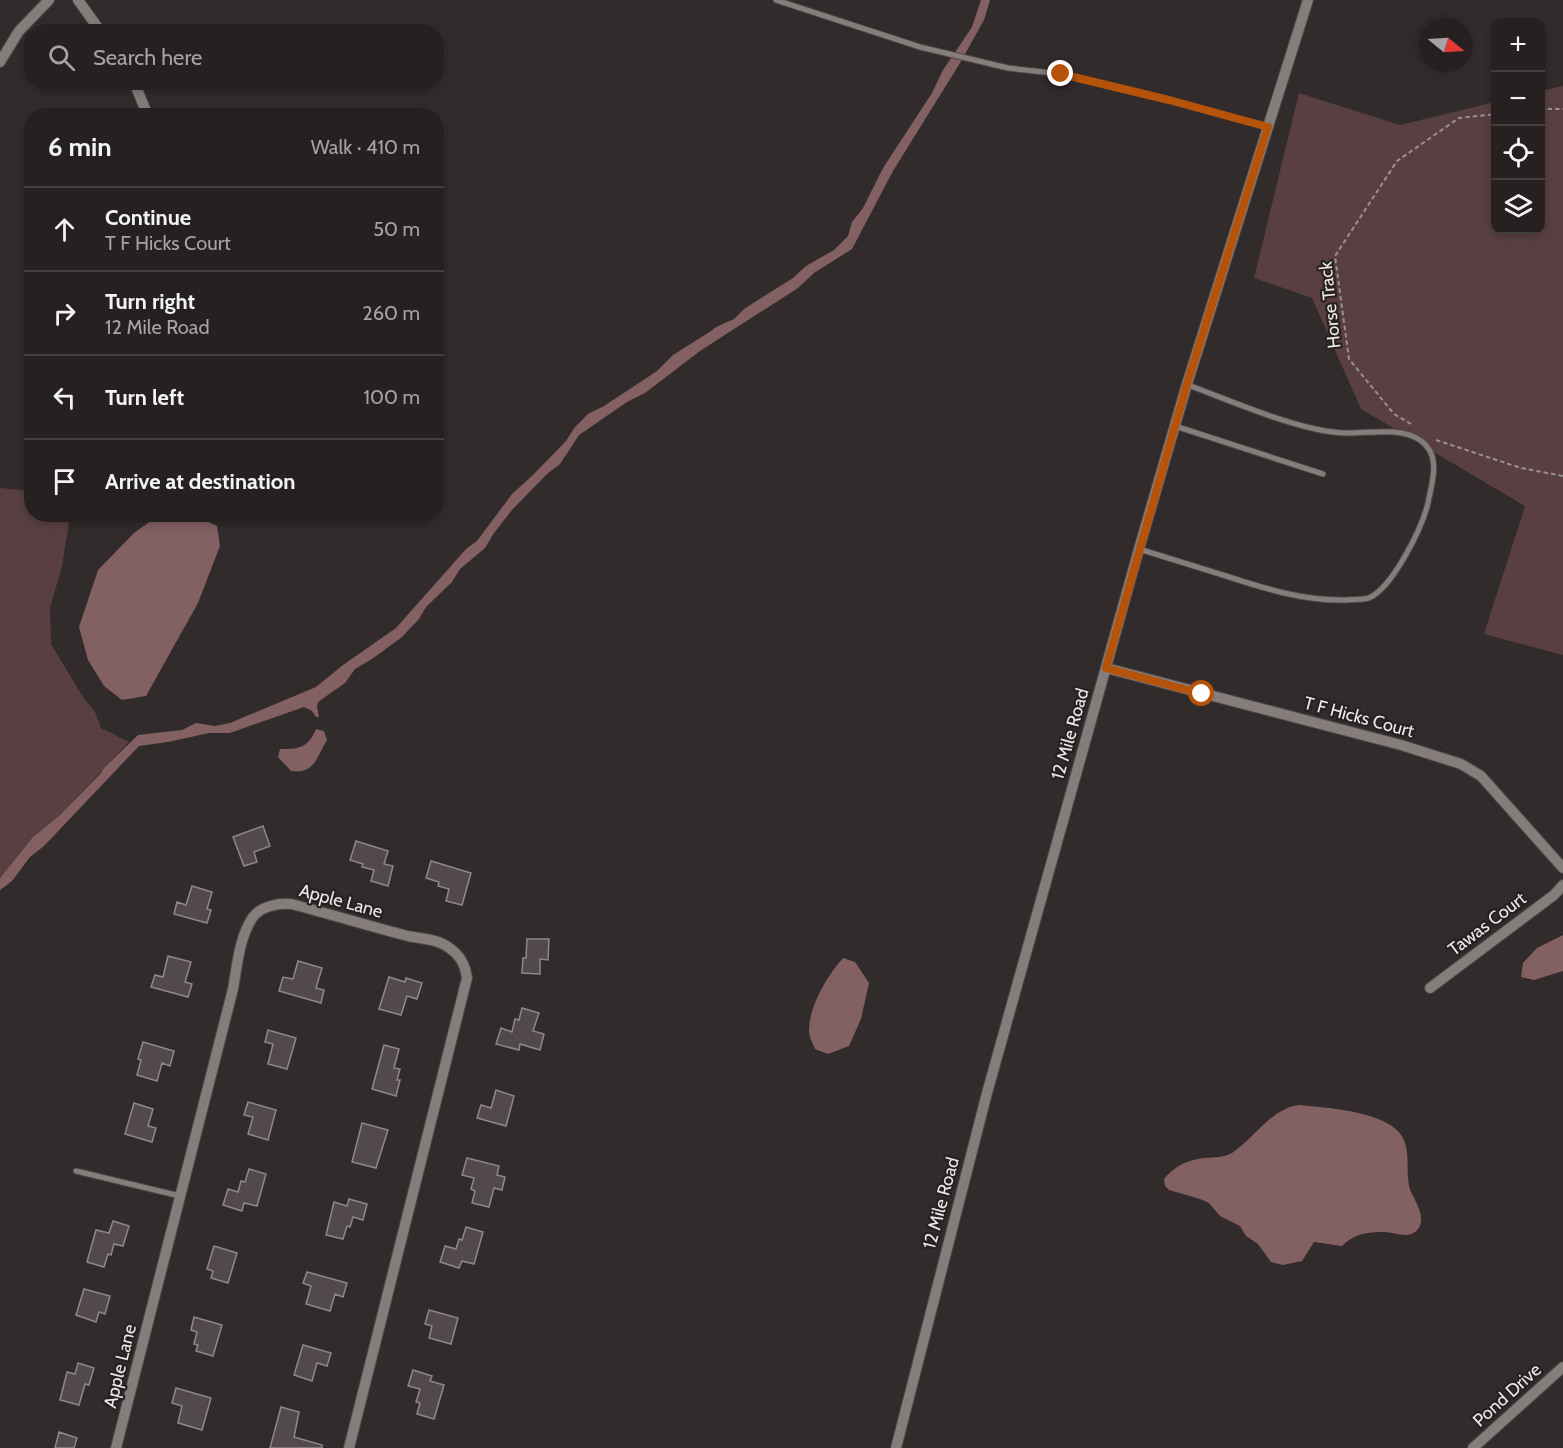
<!DOCTYPE html>
<html lang="en">
<head>
<meta charset="utf-8">
<style>
	:root { --surface:#262020; --page:#2e2829; --text:#f1f3f6; --muted:#a4a3a5; --line:#423e3e }
	body { margin:0; font-family:Cabin,sans-serif; background:var(--page); color:var(--text) }
	.controls { position:absolute; right:18px; top:18px; display:grid; overflow:hidden; border-radius:12px; box-shadow:0 3px 9px #0003 }
	.controls button { width:54px; height:54px; display:grid; place-items:center; padding:0; border:0; border-bottom:2px solid var(--line); background:var(--surface); color:var(--text); font:30px sans-serif }
	.compass { position:absolute; left:1419px; top:18px; width:54px; height:54px; border-radius:50%; background:var(--surface); box-shadow:0 3px 9px #0003; rotate:108deg }
	.stop { position:absolute; width:18px; height:18px; margin:-14px; border:4px solid #b45309; border-radius:50%; background:#fff }
	.stop.end { background:#b45309; border-color:#fff; box-shadow:0 2px 6px #0008 }
	.list { margin:0; padding:0; list-style:none }
	h2 { display:flex; justify-content:space-between; align-items:center; height:78px; margin:0; padding:0 24px; font-size:26px }
	h2 small { font-size:20px; font-weight:400; color:var(--muted) }
	.list li { display:grid; grid-template-columns:39px 1fr auto; gap:18px; align-items:center; box-sizing:border-box; height:84px; padding:0 24px; border-top:2px solid var(--line) }
	.list b { display:block; font-size:22px; white-space:nowrap }
	.list p { margin:0; font-size:20px; white-space:nowrap; color:var(--muted) }
	.list em { font-size:20px; font-style:normal; color:var(--muted) }
	.icon { flex:none; width:33px; height:33px; fill:none; stroke:currentColor; stroke-width:2; stroke-linecap:round; stroke-linejoin:round }
	.map { position:relative; flex:none; width:1563px; height:1448px; overflow:hidden }
	.search { position:absolute; background:var(--surface); box-shadow:0 3px 9px #0003; left:24px; top:24px; width:420px; height:66px; display:flex; align-items:center; gap:15px; box-sizing:border-box; padding:0 21px; border-radius:24px; color:var(--muted); font-size:22px }
	.panel { position:absolute; background:var(--surface); box-shadow:0 3px 9px #0003; left:24px; top:108px; width:420px; height:414px; border-radius:24px }
	.map>svg:first-child { display:block }
	.green { fill:#593f41 }
	.water { fill:#836062 }
	.building { fill:#524a4a; stroke:#908788; stroke-width:1.5 }
	.lines { fill:none; stroke-linecap:round; stroke-linejoin:round }
	.lane-casing { stroke:#4d4647; stroke-width:7 }
	.street-casing { stroke:#4d4647; stroke-width:12 }
	.path { stroke:#979191; stroke-width:2; stroke-dasharray:4.5 3; stroke-linecap:butt }
	.lane { stroke:#857c7c; stroke-width:5 }
	.street { stroke:#857c7c; stroke-width:10 }
	.route { stroke:#b45309; stroke-width:8 }
	.labels { text-anchor:middle; stroke-width:4.5; stroke-linejoin:round; paint-order:stroke }
	.street-label { font-size:18px; fill:#eee9e9; stroke:#282122 }
</style>
</head>
<body>
<div class="map">
<svg width="1563" height="1448" viewBox="0 0 1563 1448">
	<rect width="100%" height="100%" fill="#322b2b"/>
	<path class="green" d="M1563 86V655L1484 634 1525 506 1361 409 1312 298 1254 278 1299 93 1400 125 1495 102 1496 230H1540L1541 91Z
		M0 488 22 490 31 494 32 514 62 515 69 523 62 566 50 608 51 644 83 697 95 712 101 728 129 742 60 815 33 837 0 878Z"/>
	<path class="water" d="M981 0H990L984 20 960 63 893 171 852 249 814 273 798 288 700 351 645 393 627 402 579 435 560 464 547 474 512 510 494 533 485 548 460 569 452 582 426 607 419 619 402 637 372 659 355 669 345 683 318 702 317 707 319 717H316L312 711 304 707 230 733H209L168 742 139 746 44 846 30 857 12 881 0 890V878L33 837 60 815 100 774 105 767 138 735 182 730 196 723 215 726 230 723 316 687 343 665 396 628 466 549 477 541 512 494 532 476 566 441 575 427 588 414 604 406 657 371 673 355 711 331 716 327 734 319 744 309 793 278 806 266 834 250 848 236 852 222 863 208 883 168 932 93 943 70 972 27Z
		M159 515H193L217 526 220 546 198 603 146 696 122 700 104 686 88 660 79 627 98 570 134 533Z
		M316 729 324 731 327 740C316 758 315 774 291 771L278 757 280 749C299 749 308 748 316 729Z
		M1563 935V971L1534 980 1521 977 1523 963 1537 948Z
		M843 958 855 962 869 983 861 1019 849 1046 828 1054 815 1049C813 1044 809 1037 809 1031 809 1006 827 976 843 958Z
		M1299 1105C1327 1108 1392 1111 1404 1140 1411 1156 1404 1178 1412 1194 1417 1204 1428 1222 1415 1232 1404 1239 1395 1232 1384 1232 1367 1232 1354 1234 1342 1246L1314 1242 1302 1261 1283 1265 1271 1262 1258 1244 1246 1236 1240 1226 1220 1216 1209 1203 1200 1199 1169 1190 1165 1186 1164 1179C1174 1166 1189 1159 1205 1158 1214 1157 1223 1158 1232 1153 1255 1138 1270 1109 1299 1105Z"/>
	<path class="building" d="M263 826 270 846 254 852 257 862 244 866 233 837Z
		M356 841 388 851 384 864 393 866 388 886 371 881 374 870 362 867 363 864 350 860Z
		M431 861 471 873 462 905 446 901 449 889 438 886 439 882 426 878Z
		M192 886 212 892 207 909 211 910 207 923 174 914 177 902 186 905Z
		M527 939H549L548 960 540 959V974L522 973 523 958H526Z
		M168 956 191 962 185 982 192 984 188 997 151 987 155 975 163 977Z
		M298 961 322 968 316 988 324 990 321 1003 279 991 283 977 293 979Z
		M389 977 405 982 406 978 422 983 417 999 407 996 401 1015 379 1009Z
		M522 1008 539 1013 533 1031 544 1034 540 1050 520 1044 519 1050 496 1044 501 1028 512 1032 515 1019 519 1020Z
		M268 1030 296 1038 287 1069 268 1064 273 1044 265 1042Z
		M143 1042 174 1051 170 1066 162 1063 157 1081 137 1075 141 1060 138 1059Z
		M384 1045 399 1049 394 1068 400 1069 397 1080H400L396 1096 372 1089Z
		M496 1090 514 1096 506 1126 477 1118 481 1105 491 1108Z
		M248 1102 276 1110 268 1140 248 1134 253 1117 244 1115Z
		M134 1103 153 1109 148 1126 156 1128 152 1142 125 1134Z
		M362 1123 388 1130 376 1168 352 1162Z
		M467 1158 499 1166 497 1175 505 1177 502 1190 494 1188 489 1207 472 1203 475 1191 471 1189 474 1178 462 1175Z
		M249 1169 266 1174 257 1206 244 1203 242 1211 223 1205 228 1189 238 1192 241 1181 245 1182Z
		M349 1199 367 1204 363 1220 353 1217 350 1227 347 1226 343 1239 326 1235 334 1202 347 1206Z
		M113 1221 129 1226 123 1246 114 1244 111 1255 108 1254 104 1267 87 1262 96 1230 109 1233Z
		M466 1227 483 1232 474 1264 462 1261 459 1268 440 1262 445 1246 456 1249 459 1239 462 1240Z
		M214 1246 237 1253 228 1283 211 1278 213 1271 207 1269Z
		M307 1272 347 1283 343 1297 335 1294 330 1311 306 1304 311 1286 303 1283Z
		M84 1289 110 1296 105 1314 99 1312 96 1322 76 1315Z
		M429 1310 458 1318 451 1344 429 1338 432 1326 425 1324Z
		M194 1317 222 1325 213 1356 196 1351 198 1345 194 1344 197 1332 191 1330Z
		M303 1345 331 1353 327 1366 317 1363 312 1381 294 1375Z
		M78 1363 94 1368 89 1385 85 1384 79 1405 60 1400 67 1372 75 1374Z
		M413 1370 432 1376 430 1381 444 1385 434 1419 417 1414 420 1403 416 1402 420 1389 408 1386Z
		M176 1388 211 1398 202 1430 178 1423 182 1406 172 1403Z
		M281 1407 299 1412 294 1437 322 1445V1448H270Z
		M59 1432 77 1438 74 1448H55Z"/>
	<g class="lines">
		<g class="lane-casing">
			<path id="lane" d="M776 0 920 47 1008 68 1061 74 1169 100 1268 127
				M1175 426 1323 474
				M1139 549C1168 558 1197 567 1226 576 1266 589 1304 601 1346 600 1354 599 1362 600 1369 598 1393 587 1422 528 1428 503 1432 482 1442 455 1420 440 1398 426 1369 434 1344 433 1298 431 1232 401 1188 385
				M76 1171 180 1196"/>
		</g>
		<g class="street-casing">
			<path id="street" d="M78 0 101 32
				M0 62 19 31 49 0
				M134 82 148 116
				M1106 668 1401 745 1461 764 1481 776 1563 868
				M1430 988 1554 895 1563 885
				M116 1448 233 989C237 967 239 937 253 917 261 906 279 903 291 904 330 914 369 926 408 936 422 939 437 939 448 947 460 955 465 964 467 978L349 1448
				M896 1448 987 1093 1139 549 1187 384 1308 0
				M1473 1448 1563 1367"/>
		</g>
		<path class="path" d="M1540 109H1563
			M1411 424 1394 414 1349 359 1335 256 1397 161 1459 118 1496 114
			M1436 440 1521 468 1563 476"/>
		<use href="#lane" class="lane"/>
		<use href="#street" class="street"/>
	</g>
	<g class="lines">
		<path class="route" d="M1061 74 1169 100 1268 127 1187 384 1106 668 1202 694"/>
	</g>
	<g class="labels">
		<g class="street-label">
			<text transform="translate(1330 305) rotate(-96)" y="6">Horse Track</text>
			<text transform="translate(1359 717) rotate(15)" y="6">T F Hicks Court</text>
			<text transform="translate(1070 734) rotate(-74)" y="6">12 Mile Road</text>
			<text transform="translate(341 901) rotate(15)" y="6">Apple Lane</text>
			<text transform="translate(1487 924) rotate(-37)" y="6">Tawas Court</text>
			<text transform="translate(941 1203) rotate(-75)" y="6">12 Mile Road</text>
			<text transform="translate(120 1366) rotate(-76)" y="6">Apple Lane</text>
			<text transform="translate(1507 1395) rotate(-42)" y="6">Pond Drive</text>
		</g>
	</g>
</svg>
<div class="controls">
<button>+</button>
<button>−</button>
<button><svg class="icon" aria-label="locate" viewBox="0 0 24 24"><circle cx="12" cy="12" r="6"/><path d="M12 2v4M12 18v4M2 12h4M18 12h4"/></svg></button>
<button><svg class="icon" aria-label="layers" viewBox="0 0 24 24"><path d="M12 4l9 5-9 5-9-5zM3 14l9 5 9-5"/></svg></button>
</div>
<svg class="compass" viewBox="-18 -18 36 36"><path d="M0-13l5 13h-10z" fill="#e53935"/><path d="M0 13l5-13h-10z" fill="#a4a3a5"/></svg>
<div class="stop" style="left:1202px;top:694px"></div>
<div class="stop end" style="left:1061px;top:74px"></div>
<div class="search"><svg class="icon" aria-label="search" viewBox="0 0 24 24"><circle cx="10" cy="10" r="6"/><path d="M15 15l6 6"/></svg>Search here</div>
<section class="panel">
<h2>6 min<small>Walk · 410 m</small></h2>
<ul class="list">
<li><svg class="icon" aria-label="ahead" viewBox="0 0 24 24"><path d="M12 20V5M6 11l6-6 6 6"/></svg><div><b>Continue</b><p>T F Hicks Court</p></div><em>50 m</em></li>
<li><svg class="icon" aria-label="right" viewBox="0 0 24 24"><path d="M7 20v-9h11M14 6l5 5-5 5"/></svg><div><b>Turn right</b><p>12 Mile Road</p></div><em>260 m</em></li>
<li><svg class="icon" aria-label="left" viewBox="0 0 24 24"><path d="M17 20v-9H6M10 6l-5 5 5 5"/></svg><div><b>Turn left</b></div><em>100 m</em></li>
<li><svg class="icon" aria-label="arrive" viewBox="0 0 24 24"><path d="M6 21V4h12l-3 4 3 4H6"/></svg><div><b>Arrive at destination</b></div></li>
</ul>
</section>
</div>
</body>
</html>
